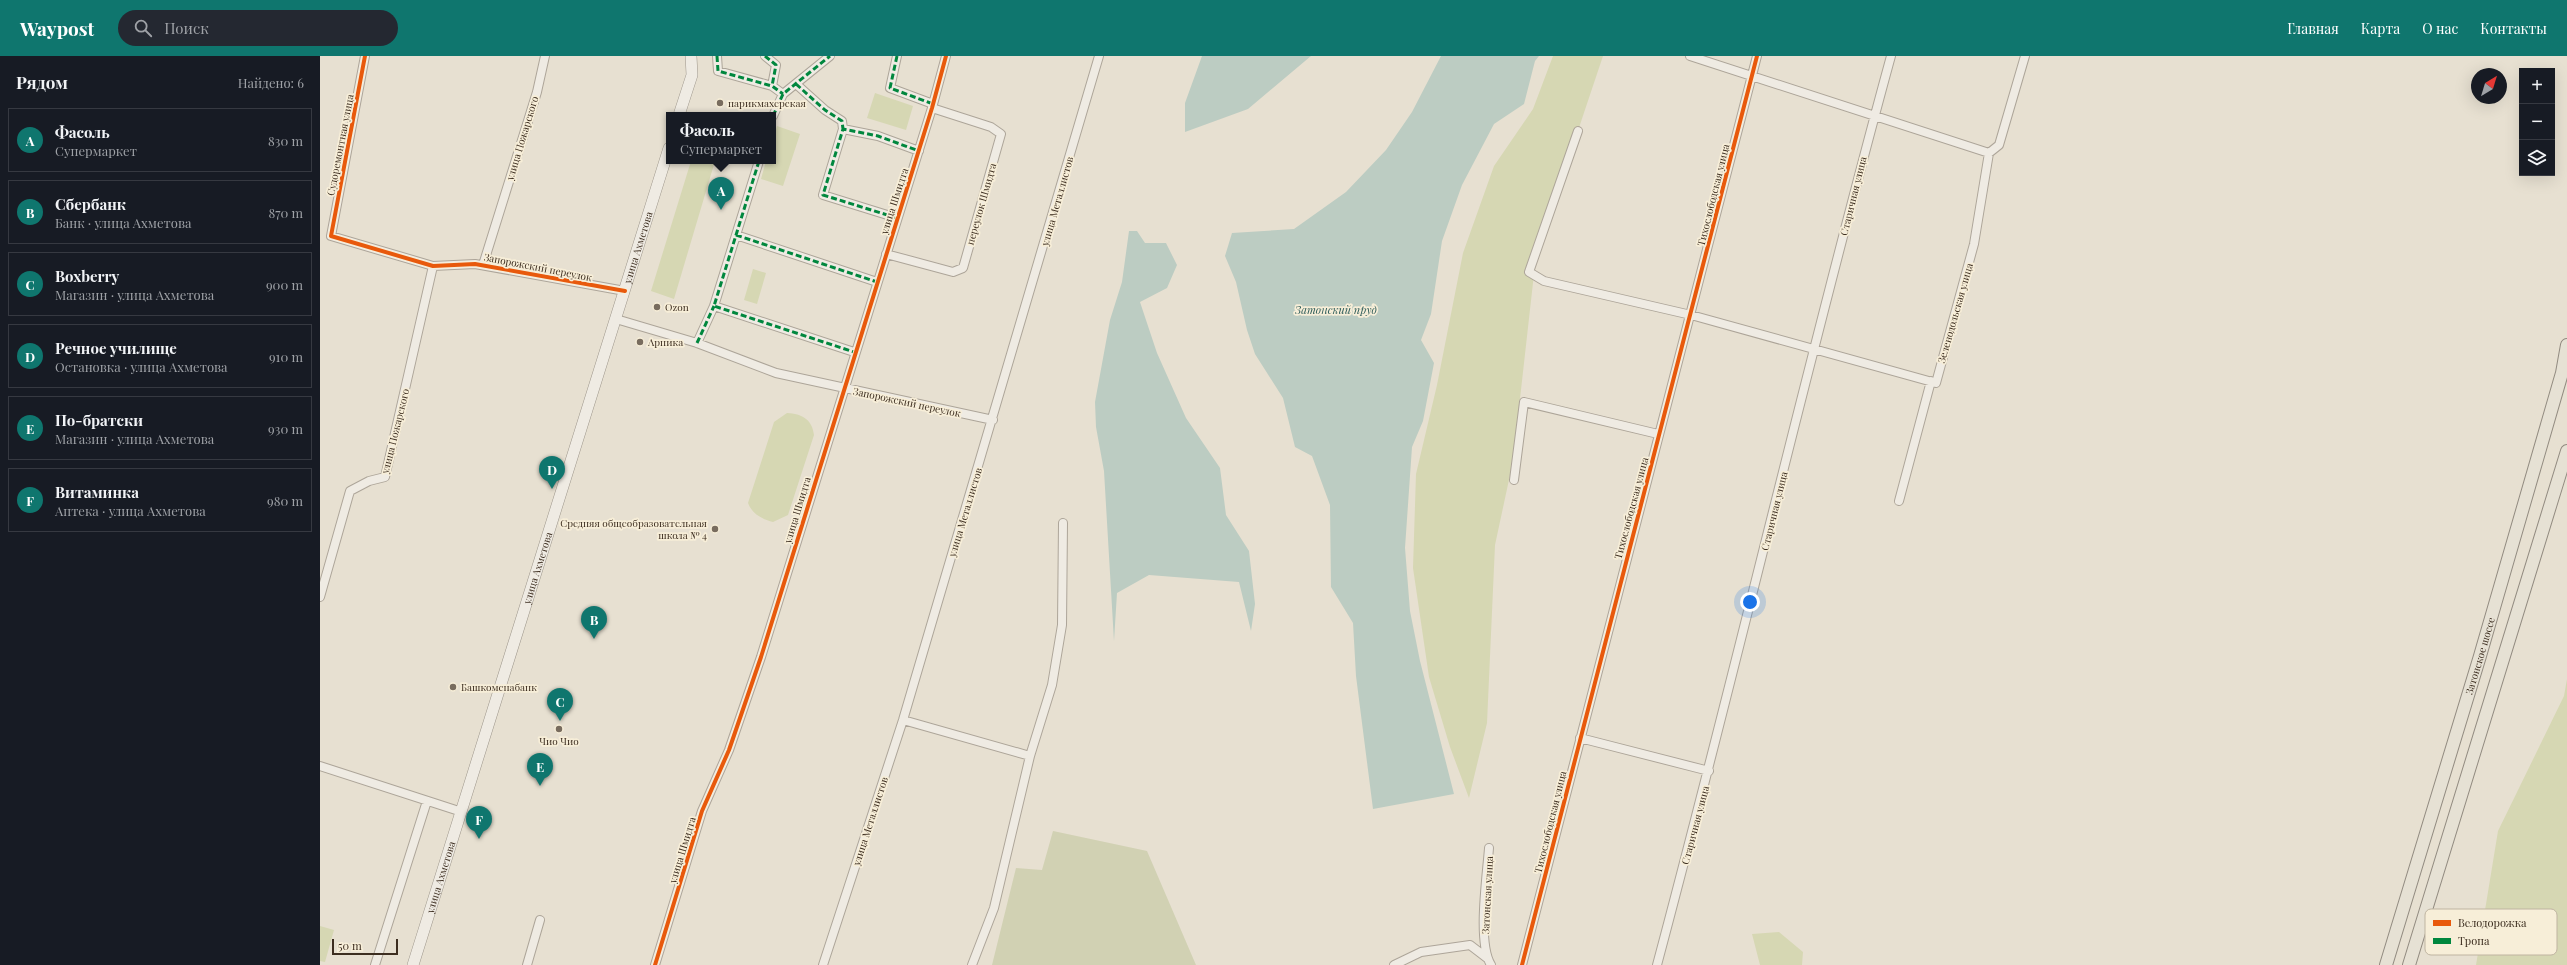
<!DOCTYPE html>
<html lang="ru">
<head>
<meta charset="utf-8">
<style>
	:root { --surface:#171b24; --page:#242831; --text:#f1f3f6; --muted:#9ea1a6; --line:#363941; --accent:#0f766e }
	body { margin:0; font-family:"Playfair Display",serif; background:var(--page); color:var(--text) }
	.controls { position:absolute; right:12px; top:12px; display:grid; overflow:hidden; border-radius:0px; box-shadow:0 4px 16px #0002 }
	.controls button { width:36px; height:36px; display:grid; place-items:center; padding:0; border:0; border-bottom:1px solid var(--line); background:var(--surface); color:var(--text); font:20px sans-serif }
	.compass { position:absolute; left:2151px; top:12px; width:36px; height:36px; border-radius:50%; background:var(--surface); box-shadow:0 4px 16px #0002; rotate:38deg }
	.scale { position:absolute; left:12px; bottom:10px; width:66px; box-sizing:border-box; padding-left:4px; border:2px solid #3d2e20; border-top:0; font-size:11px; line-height:14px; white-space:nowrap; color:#3d2e20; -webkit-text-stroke:3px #f7eed8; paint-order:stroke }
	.you { position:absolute; left:1430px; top:546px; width:14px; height:14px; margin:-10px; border:3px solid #fff; border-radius:50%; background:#1a73e8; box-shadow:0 0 0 6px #1a73e833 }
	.badge { display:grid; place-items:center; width:26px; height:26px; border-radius:50%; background:var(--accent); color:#fff; font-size:13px; font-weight:700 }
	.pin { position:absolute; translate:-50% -33px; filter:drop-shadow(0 1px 2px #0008) }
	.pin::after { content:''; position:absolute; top:21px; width:14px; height:12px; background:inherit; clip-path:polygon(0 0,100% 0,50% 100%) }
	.popup { position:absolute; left:346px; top:56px; width:110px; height:52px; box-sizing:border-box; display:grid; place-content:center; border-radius:0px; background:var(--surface); filter:drop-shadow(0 1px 3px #0005); font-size:13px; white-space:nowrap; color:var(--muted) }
	.popup b { font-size:15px; color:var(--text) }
	.popup::after { content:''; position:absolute; left:50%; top:100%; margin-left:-8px; border:8px solid transparent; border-top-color:var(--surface) }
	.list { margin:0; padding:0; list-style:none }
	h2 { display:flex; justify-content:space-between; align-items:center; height:52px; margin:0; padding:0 16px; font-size:17px }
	h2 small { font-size:13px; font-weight:400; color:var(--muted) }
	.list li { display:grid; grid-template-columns:26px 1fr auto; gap:12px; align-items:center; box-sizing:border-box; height:64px; margin:0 8px 8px; padding:0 8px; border:1px solid var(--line); border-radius:0px }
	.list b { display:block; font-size:15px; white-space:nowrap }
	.list p { margin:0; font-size:13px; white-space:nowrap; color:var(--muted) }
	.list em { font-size:13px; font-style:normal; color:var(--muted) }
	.icon { flex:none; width:22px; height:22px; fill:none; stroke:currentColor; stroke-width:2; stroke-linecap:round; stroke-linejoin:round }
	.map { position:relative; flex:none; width:2247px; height:909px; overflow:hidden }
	header { display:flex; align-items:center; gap:24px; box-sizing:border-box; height:56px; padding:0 20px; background:var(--accent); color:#fff }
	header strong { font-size:19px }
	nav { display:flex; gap:22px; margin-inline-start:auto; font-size:14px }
	.search { width:280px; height:36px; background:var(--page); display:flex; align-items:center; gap:10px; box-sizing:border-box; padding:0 14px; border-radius:22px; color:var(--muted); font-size:15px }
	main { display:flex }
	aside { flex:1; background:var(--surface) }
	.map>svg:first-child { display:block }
	.green { fill:#d6d7b3 }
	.cemetery { fill:#d1d1b3 }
	.water { fill:#bcccc2 }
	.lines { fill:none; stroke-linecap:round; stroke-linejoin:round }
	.street-casing { stroke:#ada599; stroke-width:10 }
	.secondary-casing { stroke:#9c958a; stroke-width:12 }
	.primary-casing { stroke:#928b80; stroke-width:14 }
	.street { stroke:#efebe3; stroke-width:8 }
	.secondary { stroke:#efebe3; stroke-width:11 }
	.primary { stroke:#e6e1d4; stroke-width:12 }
	.quiet { stroke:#00873e; stroke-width:3; stroke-dasharray:6 3; stroke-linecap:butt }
	.cycleway-casing { stroke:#f7eed8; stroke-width:6 }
	.cycleway { stroke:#e8590c; stroke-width:4 }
	.poi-dot { fill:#786c5e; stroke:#f7eed8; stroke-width:1.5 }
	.labels { text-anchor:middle; stroke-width:3.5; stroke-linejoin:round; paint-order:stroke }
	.poi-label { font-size:10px; fill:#3d2e20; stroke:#f7eed8; text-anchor:start }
	.street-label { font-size:10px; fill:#3d2e20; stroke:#f7eed8 }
	.water-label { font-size:11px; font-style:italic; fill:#2f5d5a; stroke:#f7eed8 }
	.key { fill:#f7eed8; stroke:#bfb4a1; stroke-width:1 }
	.key-label { font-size:11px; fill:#3d2e20 }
</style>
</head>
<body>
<header>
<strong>Waypost</strong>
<div class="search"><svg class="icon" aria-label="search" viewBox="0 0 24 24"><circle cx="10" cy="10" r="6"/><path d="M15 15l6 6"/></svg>Поиск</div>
<nav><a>Главная</a><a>Карта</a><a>О нас</a><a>Контакты</a></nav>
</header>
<main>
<aside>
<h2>Рядом<small>Найдено: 6</small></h2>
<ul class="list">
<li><span class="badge">A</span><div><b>Фасоль</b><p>Супермаркет</p></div><em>830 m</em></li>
<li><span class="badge">B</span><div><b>Сбербанк</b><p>Банк · улица Ахметова</p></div><em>870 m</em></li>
<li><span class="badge">C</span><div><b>Boxberry</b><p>Магазин · улица Ахметова</p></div><em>900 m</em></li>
<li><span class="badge">D</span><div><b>Речное училище</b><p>Остановка · улица Ахметова</p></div><em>910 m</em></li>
<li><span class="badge">E</span><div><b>По-братски</b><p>Магазин · улица Ахметова</p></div><em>930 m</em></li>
<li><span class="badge">F</span><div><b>Витаминка</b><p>Аптека · улица Ахметова</p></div><em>980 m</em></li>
</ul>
</aside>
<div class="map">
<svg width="2247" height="909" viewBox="0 0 2247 909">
	<rect width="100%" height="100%" fill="#e7e0d1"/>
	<path class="green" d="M1233 0H1283L1216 200 1193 405 1175 489 1167 667 1149 742 1130 691 1109 621 1093 512 1096 418 1117 329 1143 197 1174 110 1213 53Z
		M555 37 593 50 586 74 547 62Z
		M457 70 480 78 463 130 441 123 446 105H453V84Z
		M371 105H395L354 243 331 235Z
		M433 213 446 217 437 248 424 244Z
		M467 357C482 358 492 363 494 379L468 459 453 466C442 463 432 458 428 447L454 366Z
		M2247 623V909H2156L2178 775 2244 640Z
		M0 870 14 874 5 906 0 905Z
		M1459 876 1483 896 1482 909H1440L1432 878Z"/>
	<path class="cemetery" d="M733 775 827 795 876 909H672L696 812 722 814Z"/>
	<path class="water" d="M882 0H991L928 53 865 76V47Z
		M1121 0H1219L1215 5 1204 48 1174 68 1142 129 1122 185 1111 258 1101 284 1114 307 1103 365 1092 391 1085 492 1090 555 1100 605 1134 738 1053 753 1036 620 1033 567 1011 531 1010 449 992 400 975 391 963 342 935 298 927 274 916 226 905 200 912 177 974 173 1026 136 1066 94 1092 56Z
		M809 175H817L825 187H846L857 209 847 232 820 246 837 297 866 362 900 412 906 459 929 495 935 548 931 575 919 526 829 519 797 537 794 585 784 415 776 371 775 346 790 264 802 226Z"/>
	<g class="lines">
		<g class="street-casing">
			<path id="street" d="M45 0 11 180 113 210 155 208 305 235
				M397 0 398 15 452 30 463 38
				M445 0 456 9 452 30
				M577 0 570 32 613 48
				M1370 0 1669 97 1679 89 1705 0
				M476 28 505 54 522 65 523 73
				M453 60 463 38 510 0
				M1258 75 1209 216 1224 225 1371 259 1616 327 1654 188 1669 97
				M439 105 394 250 534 296
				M577 162 503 139 523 73 558 80 599 95
				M416 179 557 226
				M566 198 633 216 643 212 681 78 671 71 612 52
				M163 209 217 36 225 0
				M296 263 377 287 456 317 673 364
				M377 287 394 250
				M1194 424 1204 346 1338 378
				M1579 445 1611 325
				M0 541 30 435 49 425 65 421 113 210
				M583 664 710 700
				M1260 682 1389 715
				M0 710 142 756
				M1169 792C1167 820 1157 887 1171 909
				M55 909 107 745
				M207 909 220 864
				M335 909 382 755 409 694 441 601 612 52 626 0
				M503 909 583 664 779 0
				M652 909 674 852 710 700 732 629 742 569 743 467
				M1074 909 1101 896 1150 889 1167 902
				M1202 909 1437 0
				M1337 909C1418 607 1488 302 1571 0"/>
		</g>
		<g class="secondary-casing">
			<g id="secondary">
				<path d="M359 59 372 19 371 0"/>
				<path id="s1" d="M93 909 349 92"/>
			</g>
		</g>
		<g class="primary-casing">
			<g id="primary">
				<path id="s2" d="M2066 909 2160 600 2242 317 2247 289"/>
				<path d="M2089 909 2247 395"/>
			</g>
		</g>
		<use href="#street" class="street"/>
		<use href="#secondary" class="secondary"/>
		<use href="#primary" class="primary"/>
		<path class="quiet" d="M397 0 398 15 452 30 463 38
			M445 0 456 9 452 30
			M577 0 570 32 613 48
			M476 28 505 54 522 65 523 73
			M453 60 463 38 510 0
			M439 105 394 250 534 296
			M577 162 503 139 523 73 558 80 599 95
			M416 179 557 226
			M377 287 394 250"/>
		<g class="cycleway-casing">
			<path id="cycleway" d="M45 0 11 180 113 210 155 208 305 235
				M335 909 382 755 409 694 441 601 612 52 626 0
				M1202 909 1437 0"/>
		</g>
		<use href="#cycleway" class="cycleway"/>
	</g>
	<g class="poi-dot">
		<circle cx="400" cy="47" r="4"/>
		<circle cx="337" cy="251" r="4"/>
		<circle cx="320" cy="286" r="4"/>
		<circle cx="395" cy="473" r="4"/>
		<circle cx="133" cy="631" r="4"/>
		<circle cx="239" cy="673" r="4"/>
	</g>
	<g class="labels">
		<g class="poi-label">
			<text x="408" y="51">парикмахерская</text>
			<text x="345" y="255">Ozon</text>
			<text x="328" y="290">Арника</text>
			<text x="387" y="471" text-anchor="end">Средняя общеобразовательная<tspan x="387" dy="12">школа № 4</tspan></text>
			<text x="141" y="635">Башкомснабанк</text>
			<text x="239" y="689" text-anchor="middle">Чио Чио</text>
		</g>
		<g class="street-label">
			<text transform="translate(202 82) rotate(-73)" y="4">улица Пожарского</text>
			<text transform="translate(20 89) rotate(-79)" y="4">Судоремонтная улица</text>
			<text transform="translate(1393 139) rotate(-76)" y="4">Тихослободская улица</text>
			<text transform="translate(1533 140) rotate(-76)" y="4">Старичная улица</text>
			<text transform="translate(574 145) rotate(-72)" y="4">улица Шмидта</text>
			<text transform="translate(737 145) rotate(-74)" y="4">улица Металлистов</text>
			<text transform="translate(661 148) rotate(-74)" y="4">переулок Шмидта</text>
			<text dy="4" stroke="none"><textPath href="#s1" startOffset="752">улица Ахметова</textPath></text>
			<text transform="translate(218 211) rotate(11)" y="4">Запорожский переулок</text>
			<text transform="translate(1635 257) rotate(-74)" y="4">Зеленодольская улица</text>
			<text transform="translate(587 346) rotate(12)" y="4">Запорожский переулок</text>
			<text transform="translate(75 375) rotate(-76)" y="4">улица Пожарского</text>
			<text transform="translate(1311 452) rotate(-75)" y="4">Тихослободская улица</text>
			<text transform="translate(477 454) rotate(-73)" y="4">улица Шмидта</text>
			<text transform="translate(1454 455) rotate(-76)" y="4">Старичная улица</text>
			<text transform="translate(645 456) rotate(-73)" y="4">улица Металлистов</text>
			<text dy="4" stroke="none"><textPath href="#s1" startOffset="416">улица Ахметова</textPath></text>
			<text dy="4" stroke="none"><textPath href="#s2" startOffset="323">Затонское шоссе</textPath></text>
			<text transform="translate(550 765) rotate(-72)" y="4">улица Металлистов</text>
			<text transform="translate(1230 766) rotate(-76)" y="4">Тихослободская улица</text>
			<text transform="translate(1375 769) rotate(-75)" y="4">Старичная улица</text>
			<text transform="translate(362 794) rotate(-73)" y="4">улица Шмидта</text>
			<text dy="4" stroke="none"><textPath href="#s1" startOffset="92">улица Ахметова</textPath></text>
			<text transform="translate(1167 839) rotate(-87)" y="4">Затонская улица</text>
		</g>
		<g class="water-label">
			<text x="1016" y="258">Затонский пруд</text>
		</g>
	</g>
	<rect x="2105" y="853" width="132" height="46" rx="6" class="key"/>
	<rect x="2113" y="864" width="18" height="6" fill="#e8590c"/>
	<rect x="2113" y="882" width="18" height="6" fill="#00873e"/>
	<g class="key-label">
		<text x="2138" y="871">Велодорожка</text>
		<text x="2138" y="889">Тропа</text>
	</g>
</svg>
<div class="controls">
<button>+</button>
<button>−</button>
<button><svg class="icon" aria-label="layers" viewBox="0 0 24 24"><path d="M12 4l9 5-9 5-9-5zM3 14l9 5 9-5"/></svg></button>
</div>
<svg class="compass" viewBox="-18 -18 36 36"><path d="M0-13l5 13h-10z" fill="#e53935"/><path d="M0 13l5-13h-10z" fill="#9ea1a6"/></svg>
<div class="scale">50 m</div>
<div class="you"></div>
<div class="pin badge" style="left:401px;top:154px">A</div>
<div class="popup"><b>Фасоль</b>Супермаркет</div>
<div class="pin badge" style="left:274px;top:583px">B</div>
<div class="pin badge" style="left:240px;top:665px">C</div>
<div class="pin badge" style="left:232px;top:433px">D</div>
<div class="pin badge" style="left:220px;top:730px">E</div>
<div class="pin badge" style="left:159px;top:783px">F</div>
</div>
</main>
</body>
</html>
